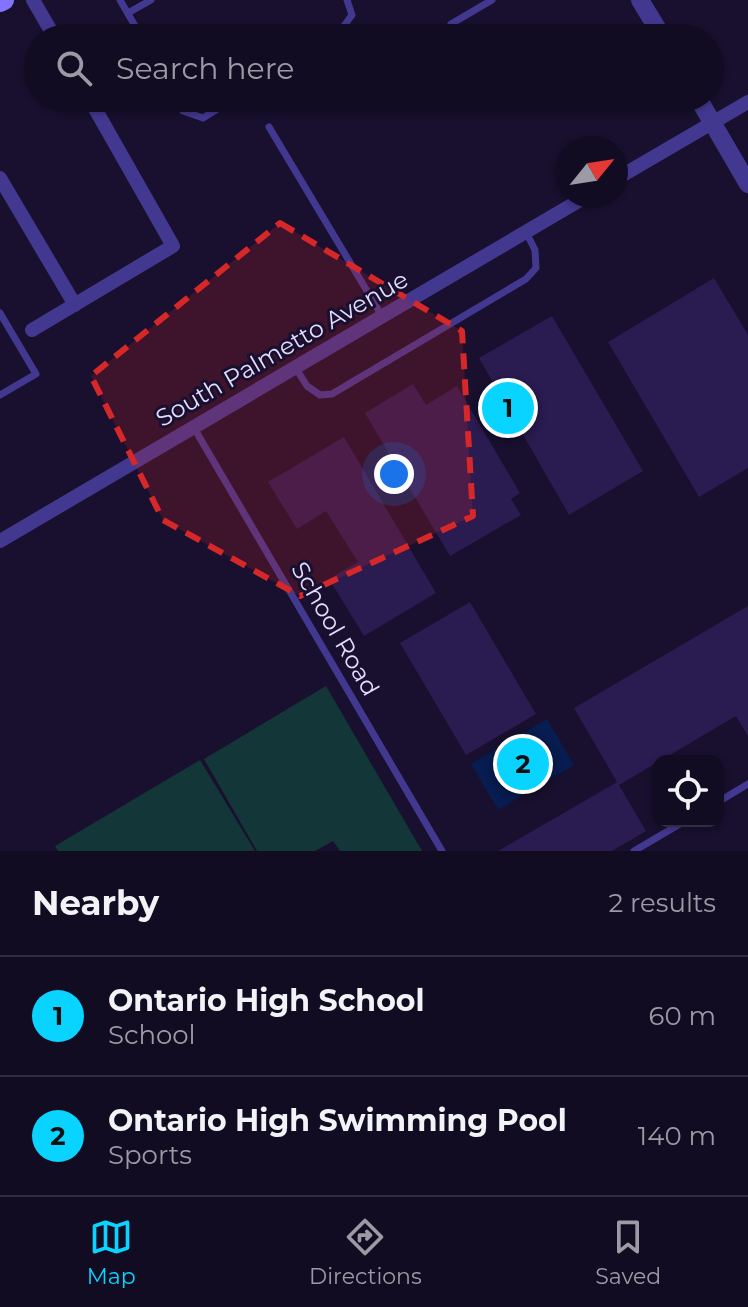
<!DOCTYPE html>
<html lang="en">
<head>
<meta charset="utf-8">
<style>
	:root { --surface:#120c22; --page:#1f1a2f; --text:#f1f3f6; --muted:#9c9ba5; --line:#312c40; --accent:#09d3ff }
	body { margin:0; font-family:Montserrat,sans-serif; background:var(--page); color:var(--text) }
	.controls { position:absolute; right:24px; bottom:24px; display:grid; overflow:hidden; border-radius:16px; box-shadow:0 2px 6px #0004 }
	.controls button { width:72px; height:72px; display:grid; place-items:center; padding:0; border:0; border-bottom:2px solid var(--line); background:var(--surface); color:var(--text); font:40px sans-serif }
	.compass { position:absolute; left:556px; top:136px; width:72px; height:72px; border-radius:50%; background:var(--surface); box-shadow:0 2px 6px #0004; rotate:60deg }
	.you { position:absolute; left:394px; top:474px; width:28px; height:28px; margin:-20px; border:6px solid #fff; border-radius:50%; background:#1a73e8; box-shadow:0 0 0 12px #1a73e833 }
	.badge { display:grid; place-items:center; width:52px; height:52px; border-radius:50%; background:var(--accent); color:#111; font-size:26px; font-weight:700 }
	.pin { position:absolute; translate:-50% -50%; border:4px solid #fff; box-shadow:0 2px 8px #0006 }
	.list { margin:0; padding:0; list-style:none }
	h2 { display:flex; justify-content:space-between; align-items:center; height:104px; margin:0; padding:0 32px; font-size:34px }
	h2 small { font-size:26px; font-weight:400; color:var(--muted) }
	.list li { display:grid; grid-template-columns:52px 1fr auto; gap:24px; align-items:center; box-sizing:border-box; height:120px; padding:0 32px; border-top:2px solid var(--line) }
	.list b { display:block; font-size:30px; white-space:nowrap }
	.list p { margin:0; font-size:26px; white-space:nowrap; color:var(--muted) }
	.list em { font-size:26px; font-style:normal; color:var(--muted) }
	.icon { flex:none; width:44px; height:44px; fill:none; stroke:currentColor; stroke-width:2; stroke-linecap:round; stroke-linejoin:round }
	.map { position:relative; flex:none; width:748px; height:851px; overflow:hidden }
	.search { position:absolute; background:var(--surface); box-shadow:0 2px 6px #0004; left:24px; right:24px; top:24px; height:88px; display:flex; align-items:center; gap:20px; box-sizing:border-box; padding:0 28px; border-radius:44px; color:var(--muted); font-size:30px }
	.sheet { height:344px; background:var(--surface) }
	nav { display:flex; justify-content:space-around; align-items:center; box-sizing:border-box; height:112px; border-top:2px solid var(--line); background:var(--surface); font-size:22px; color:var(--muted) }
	nav a { display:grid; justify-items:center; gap:4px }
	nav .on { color:var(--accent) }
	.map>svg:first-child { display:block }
	.green { fill:#133739 }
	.water { fill:#071c50 }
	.building { fill:#2a1b51 }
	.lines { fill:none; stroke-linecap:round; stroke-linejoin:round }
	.service { stroke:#433890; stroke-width:7 }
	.minor { stroke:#433890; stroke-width:14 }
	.tertiary { stroke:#433890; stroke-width:18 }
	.secondary { stroke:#8374ff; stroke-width:20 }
	.marked { fill:#d62828; fill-opacity:0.2; stroke:#d62828; stroke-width:6; stroke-dasharray:16 10; stroke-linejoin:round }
	.labels { text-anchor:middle; stroke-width:6; stroke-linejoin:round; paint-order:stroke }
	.street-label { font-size:24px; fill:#e4ddff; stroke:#18102e }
</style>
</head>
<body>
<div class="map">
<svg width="748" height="851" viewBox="0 0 748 851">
	<rect width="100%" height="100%" fill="#18102e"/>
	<path class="green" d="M326 686 422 851H340L333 841 315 851H257L204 759Z
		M200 760 255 851H58L55 846Z"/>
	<path class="water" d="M547 719 574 765 498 810 471 764Z"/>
	<path class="building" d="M714 278 748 335V468L699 497 608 342Z
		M552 316 643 471 569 515 479 358Z
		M413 384 426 405 457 386 520 493 511 499 521 515 450 556 365 413Z
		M344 437 436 593 364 636 329 579 358 562 326 511 297 529 268 482Z
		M470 602 536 714 466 755 400 643Z
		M748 606V736L736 716 619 785 646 831 612 851H498L617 782 574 708Z"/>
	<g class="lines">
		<path class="service" d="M120 0 142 38
			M128 13 151 0
			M451 24 492 0
			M335 38 352 15 347 0
			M176 98 183 111 203 118 235 98
			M269 127 382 316
			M0 313 36 374 0 395
			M295 367 307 386 320 395 332 394 526 279 536 268 535 250 526 232
			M194 428 442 851
			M718 802 748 784
			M634 851 685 821"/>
		<path class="minor" d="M33 0 55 38
			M0 178 75 305
			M616 179 748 102
			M32 330 173 246 89 98
			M0 541 587 196"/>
		<path class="tertiary" d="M640 0 663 38
			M698 98 748 184"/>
		<path class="secondary" d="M0 2 4 0"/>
	</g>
	<path class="marked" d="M280 223 462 331 473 516 300 596 163 520 91 376Z"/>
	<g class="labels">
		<g class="street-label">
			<text transform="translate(282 349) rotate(-30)" y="8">South Palmetto Avenue</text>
			<text transform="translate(335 629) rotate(60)" y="8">School Road</text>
		</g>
	</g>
</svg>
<div class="controls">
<button><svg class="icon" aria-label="locate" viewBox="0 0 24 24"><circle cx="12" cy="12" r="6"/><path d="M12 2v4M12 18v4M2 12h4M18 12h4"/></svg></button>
</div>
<svg class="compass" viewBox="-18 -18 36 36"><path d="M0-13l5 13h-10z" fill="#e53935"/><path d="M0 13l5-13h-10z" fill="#9c9ba5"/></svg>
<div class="you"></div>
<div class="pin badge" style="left:508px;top:408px">1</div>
<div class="pin badge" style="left:523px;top:764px">2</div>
<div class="search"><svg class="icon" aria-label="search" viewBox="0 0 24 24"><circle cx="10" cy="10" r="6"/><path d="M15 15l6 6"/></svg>Search here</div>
</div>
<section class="sheet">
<h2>Nearby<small>2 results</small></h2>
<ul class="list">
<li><span class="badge">1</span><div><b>Ontario High School</b><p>School</p></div><em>60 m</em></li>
<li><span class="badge">2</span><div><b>Ontario High Swimming Pool</b><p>Sports</p></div><em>140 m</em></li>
</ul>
</section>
<nav>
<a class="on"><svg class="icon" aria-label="map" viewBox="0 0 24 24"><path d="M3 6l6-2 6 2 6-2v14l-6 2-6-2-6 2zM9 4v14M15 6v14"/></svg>Map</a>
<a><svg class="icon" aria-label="directions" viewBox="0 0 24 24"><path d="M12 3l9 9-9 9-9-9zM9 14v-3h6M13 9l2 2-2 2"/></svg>Directions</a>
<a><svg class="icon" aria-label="saved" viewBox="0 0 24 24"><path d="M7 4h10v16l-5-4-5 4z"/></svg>Saved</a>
</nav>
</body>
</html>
